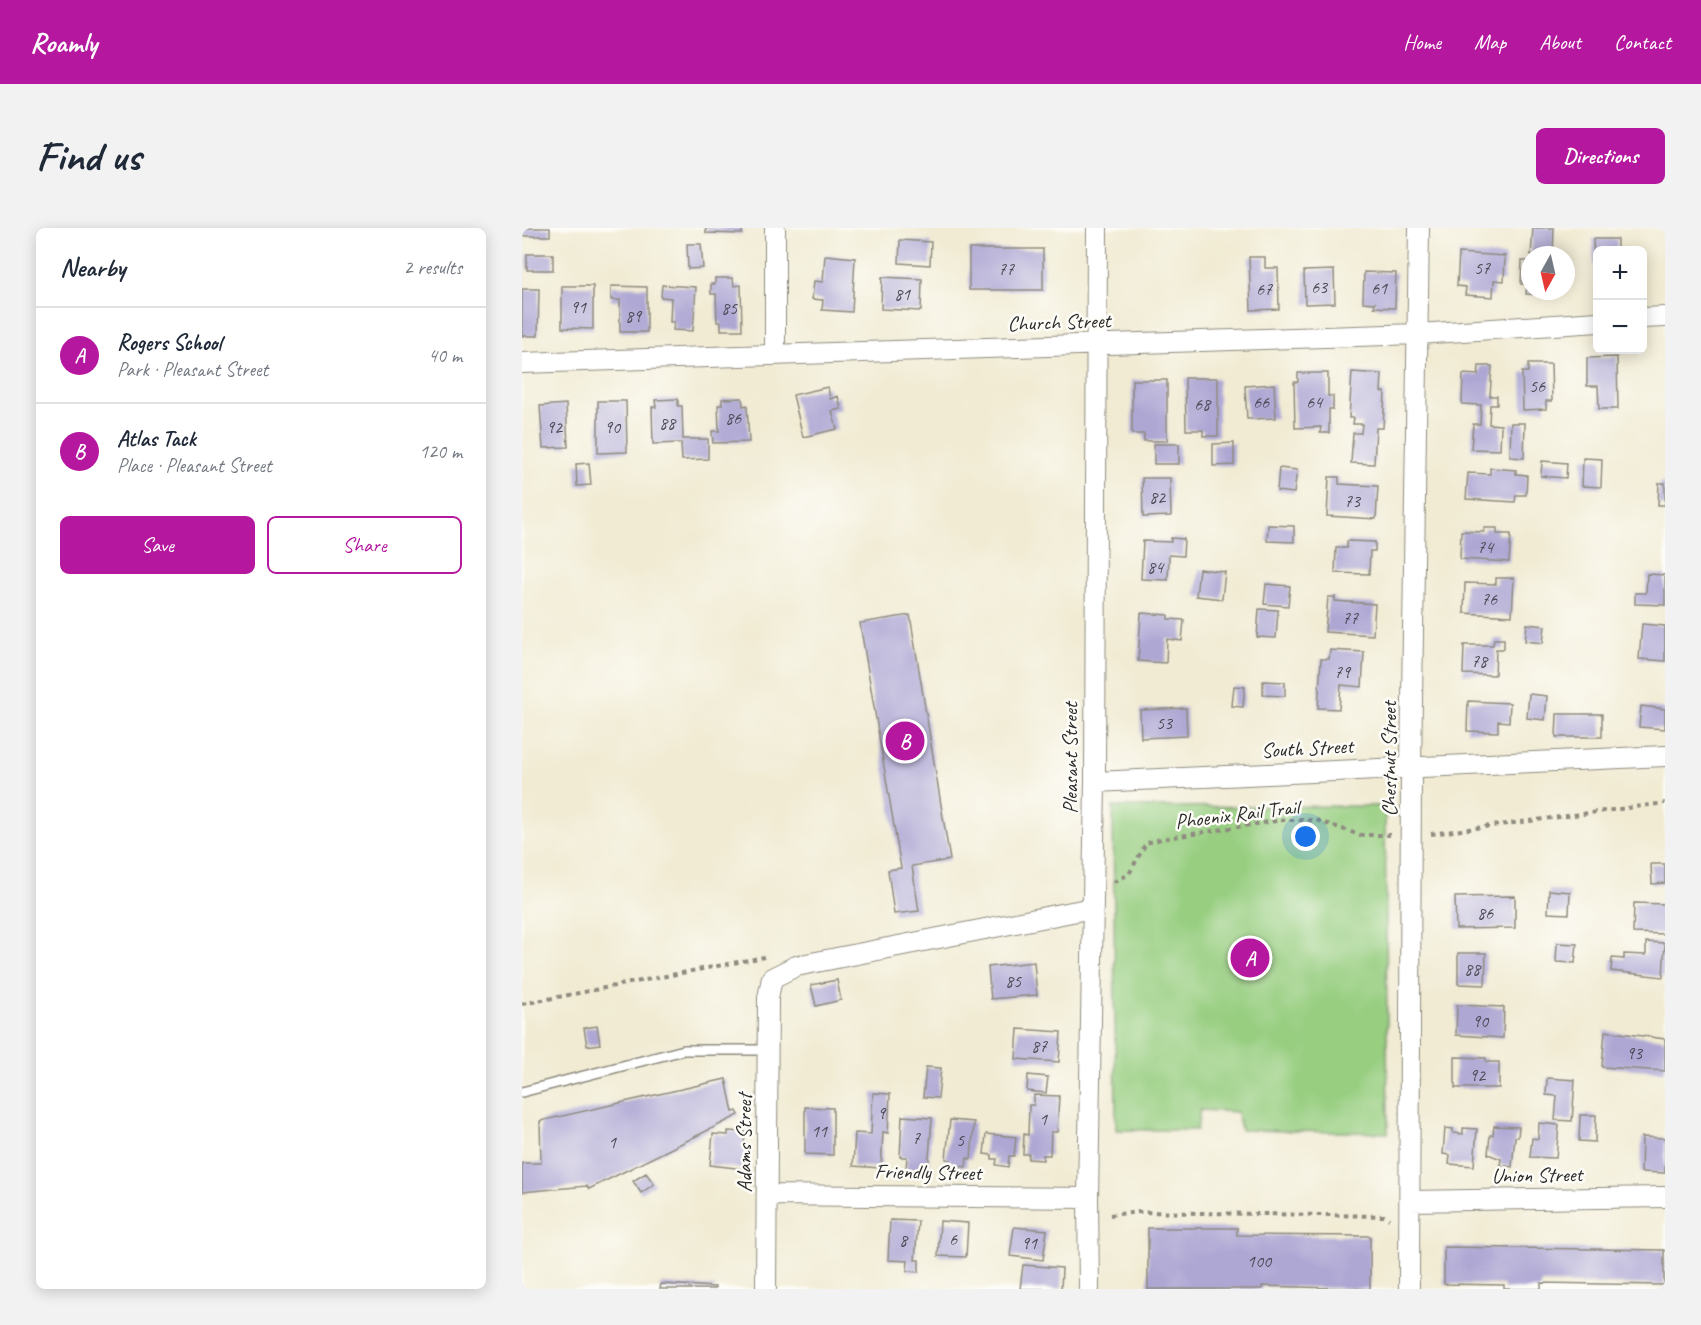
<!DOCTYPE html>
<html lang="en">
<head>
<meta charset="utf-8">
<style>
	:root { --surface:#fff; --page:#f2f2f3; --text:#1f2937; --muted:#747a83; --line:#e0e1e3; --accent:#b5179e }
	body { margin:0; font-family:Caveat,sans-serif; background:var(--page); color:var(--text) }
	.controls { position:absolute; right:18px; top:18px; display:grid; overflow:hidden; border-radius:9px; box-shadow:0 3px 15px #0003 }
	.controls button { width:54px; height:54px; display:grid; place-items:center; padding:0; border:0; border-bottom:2px solid var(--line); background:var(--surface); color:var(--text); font:30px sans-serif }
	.compass { position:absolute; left:999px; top:18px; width:54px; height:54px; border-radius:50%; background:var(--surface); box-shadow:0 3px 15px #0003; rotate:188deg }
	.you { position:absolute; left:784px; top:609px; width:21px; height:21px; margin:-15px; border:4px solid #fff; border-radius:50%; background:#1a73e8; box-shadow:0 0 0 9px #1a73e833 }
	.badge { display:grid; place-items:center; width:39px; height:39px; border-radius:50%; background:var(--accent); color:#fff; font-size:20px; font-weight:700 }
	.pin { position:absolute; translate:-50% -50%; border:3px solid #fff; box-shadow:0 2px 6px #0006 }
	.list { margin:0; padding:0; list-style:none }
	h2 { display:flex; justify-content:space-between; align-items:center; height:78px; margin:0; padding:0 24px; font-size:26px }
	h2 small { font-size:20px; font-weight:400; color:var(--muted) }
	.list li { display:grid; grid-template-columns:39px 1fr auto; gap:18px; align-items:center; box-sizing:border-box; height:96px; padding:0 24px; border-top:2px solid var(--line) }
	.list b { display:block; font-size:22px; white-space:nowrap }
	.list p { margin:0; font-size:20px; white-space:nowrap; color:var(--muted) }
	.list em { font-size:20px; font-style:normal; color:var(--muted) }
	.actions { display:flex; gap:12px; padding:18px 24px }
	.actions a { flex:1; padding:14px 0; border:2px solid var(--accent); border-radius:9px; text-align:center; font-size:21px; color:var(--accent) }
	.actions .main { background:var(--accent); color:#fff }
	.map { position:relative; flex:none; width:1143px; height:1061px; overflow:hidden; border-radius:9px }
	header { display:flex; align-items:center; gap:36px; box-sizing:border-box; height:84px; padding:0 30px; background:var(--accent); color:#fff }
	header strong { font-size:28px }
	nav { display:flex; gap:33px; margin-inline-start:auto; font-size:21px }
	.intro { display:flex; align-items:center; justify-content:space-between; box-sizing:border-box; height:144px; padding:0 36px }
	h1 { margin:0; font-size:42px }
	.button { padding:15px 27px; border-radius:9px; background:var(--accent); color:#fff; font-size:21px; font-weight:700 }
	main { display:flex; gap:36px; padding:0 36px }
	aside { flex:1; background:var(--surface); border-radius:9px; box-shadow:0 3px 15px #0003 }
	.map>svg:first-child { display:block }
	.green { fill:#97ce80; stroke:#617c56; stroke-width:1.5 }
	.building { fill:#aea7d4 }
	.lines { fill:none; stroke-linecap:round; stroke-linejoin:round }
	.service-casing { stroke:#8e8b7f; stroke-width:12 }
	.minor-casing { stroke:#8e8b7f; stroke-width:22 }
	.path { stroke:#8e8b7f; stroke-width:4; stroke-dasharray:4.5 4.5; stroke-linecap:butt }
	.service { stroke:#fff; stroke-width:9 }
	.minor { stroke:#fff; stroke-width:20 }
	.labels { text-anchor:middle; stroke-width:5; stroke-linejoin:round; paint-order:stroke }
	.number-label { font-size:18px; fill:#4c4a55 }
	.street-label { font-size:21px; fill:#2b2b2b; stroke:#fdfcf7 }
</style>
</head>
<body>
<header>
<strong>Roamly</strong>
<nav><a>Home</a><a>Map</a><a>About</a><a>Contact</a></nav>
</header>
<div class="intro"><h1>Find us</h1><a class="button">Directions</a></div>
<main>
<aside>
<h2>Nearby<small>2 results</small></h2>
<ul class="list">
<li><span class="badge">A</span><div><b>Rogers School</b><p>Park · Pleasant Street</p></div><em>40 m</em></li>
<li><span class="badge">B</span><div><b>Atlas Tack</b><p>Place · Pleasant Street</p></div><em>120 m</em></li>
</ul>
<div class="actions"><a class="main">Save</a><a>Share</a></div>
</aside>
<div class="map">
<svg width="1143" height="1061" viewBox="0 0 1143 1061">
	<rect width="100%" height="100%" fill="#fdfcf7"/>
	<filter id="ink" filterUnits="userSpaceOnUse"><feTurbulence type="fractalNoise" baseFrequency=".0167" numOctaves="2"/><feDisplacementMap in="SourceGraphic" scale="12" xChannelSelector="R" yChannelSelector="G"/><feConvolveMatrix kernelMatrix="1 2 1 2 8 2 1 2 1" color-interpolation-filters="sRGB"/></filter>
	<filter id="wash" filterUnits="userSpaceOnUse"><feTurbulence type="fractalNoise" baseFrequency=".008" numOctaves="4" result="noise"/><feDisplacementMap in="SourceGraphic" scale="24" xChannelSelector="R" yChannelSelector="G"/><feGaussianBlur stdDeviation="1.35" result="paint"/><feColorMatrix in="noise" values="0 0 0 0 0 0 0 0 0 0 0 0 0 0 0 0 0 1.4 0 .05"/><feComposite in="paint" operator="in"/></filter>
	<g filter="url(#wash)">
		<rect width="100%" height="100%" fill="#f1ebd3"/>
		<path class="green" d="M863 578 866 905 719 902 715 884 678 882 675 902H594L591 579Z"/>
		<g id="blocks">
			<path class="building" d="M0 0H28V8H0Z
				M184 0H220V6L184 5Z
				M1011 0H1032L1031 27H1009Z
				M1071 11H1095V22H1076V37H1072Z
				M378 12 409 14 408 37 377 35Z
				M165 16H179L181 40 166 41Z
				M447 21H521V62H447Z
				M937 25 983 28 982 53 972 52 971 69 943 67 944 59 935 58Z
				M5 26H31V42H5Z
				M303 27 333 30 330 84 300 82 301 72 290 71 292 53 301 54Z
				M727 29H743V40H756L757 81 729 82Z
				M1000 33H1008V63H1035V67L1004 66 1005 56H999Z
				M812 42 813 75 783 76 782 43Z
				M842 44 874 45 873 80 852 79 853 75 841 74Z
				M360 49 400 51 399 83 359 81Z
				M193 50H211L212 58 219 57 220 102H199V94H195L194 66H189V56H193Z
				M140 57 174 59 171 103 151 102 152 94H148L149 70 139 69Z
				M40 58H71V101L40 100Z
				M89 58 125 59V104H98V72H89Z
				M0 61H17L16 108H0Z
				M1095 129 1096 181H1077L1076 158H1065V130Z
				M1006 136H1029L1030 173H1024V181L1001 182 1000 144H1006Z
				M957 138H970L968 168H975V177H968L967 196 979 197 978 222 949 221 951 196H958L959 177 940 176 941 146 956 147Z
				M830 144 860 146 859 164H863L861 200H854L852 236 829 235 831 205H839L840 196H831L832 190H827Z
				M776 145H806V168H811V181H807V205H798L799 199 773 200 772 154H776Z
				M663 150H696V208H681V202H664Z
				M610 152H645V213H622V206H610Z
				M752 156 754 190 725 191 723 158Z
				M306 159 308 171 316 168 319 181 310 183 315 201 281 209 271 167Z
				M220 170 221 178 225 177 227 214 191 215 190 203H197L196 177H200V171Z
				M156 171V178H160L161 211H186V231L160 232 159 215 131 216 130 179H134L133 172Z
				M76 173H104L105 224 76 225Z
				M44 176 46 219 21 220 18 178Z
				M989 195H1003L1002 230 988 229Z
				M712 215V237L691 238V216Z
				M632 216H657V236H632Z
				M1061 230 1080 231 1079 259 1060 258Z
				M1020 233 1045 235 1044 250 1019 248Z
				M67 235 69 257 55 258 54 236Z
				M757 240 775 242 772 265 755 263Z
				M968 240 994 242V246L1005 247 1004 267H994L993 274 944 271 946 245 968 246Z
				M807 249H817V256L856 258 854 291 805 288Z
				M620 250H648L649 288 621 289Z
				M1137 255H1143V277H1136Z
				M746 297 772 298V314L745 313Z
				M962 300H975V306H989L987 334 938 331 939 303 962 304Z
				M649 310 662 311 661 328 647 327 646 352 619 351 621 313 649 314Z
				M825 313 853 314V323H848L847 346 813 345 814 320H825Z
				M677 341 703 344 700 371 674 368Z
				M1125 346 1143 347V377L1113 376V365H1124Z
				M974 350H992L990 388 942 385 943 355 974 356Z
				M744 356 768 358 766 378 742 376Z
				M806 369H813V373L853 376 851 407 803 404Z
				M737 381 756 382 754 410 735 409Z
				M619 385 646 387V391L662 392 660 413 645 411 644 435 616 433Z
				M388 387 428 632 390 638 397 683 372 686 366 642 379 640 338 395Z
				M1005 396 1023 398 1021 415 1003 413Z
				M1120 396 1143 398V433L1117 431Z
				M972 411H982V421H974L973 447 941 446 942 417H971Z
				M808 422 842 424 840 459 819 457 817 481 796 480 799 431H807Z
				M741 453 763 454V468L741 467Z
				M712 458 723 459 721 479 710 478Z
				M1007 466 1025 468 1023 492 1005 490Z
				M946 473 988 475 987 494 976 493V504L945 503Z
				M1119 478 1143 481V501L1117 499Z
				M664 480 665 508 619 510 618 482Z
				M1035 486H1080V509H1034Z
				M1129 636H1143V655L1130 656Z
				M1027 662 1048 664 1047 686 1026 685Z
				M993 668V700L934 701 933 669Z
				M1112 675 1143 676V706L1111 705Z
				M1124 714 1143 715 1141 749 1089 743 1090 730 1102 731V726L1124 727Z
				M1035 715 1055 716 1053 735 1034 734Z
				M936 725H964L963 757 936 756Z
				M512 734 515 767 469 771 466 739Z
				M315 752 319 772 294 778 289 757Z
				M935 777 982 779 981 810 934 807Z
				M75 798 78 816 65 818 62 800Z
				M496 801 539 804 537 834 494 831Z
				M1083 803 1143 811V843L1080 839Z
				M933 829 964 830V834H977V860H933Z
				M404 839 419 840 416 870 401 869Z
				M506 847 526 849 524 865 505 863Z
				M1025 850 1053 852 1050 893 1033 892 1035 868 1024 867Z
				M204 851 211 884 215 883 217 887 67 961 65 958 0 964V935H19L18 893Z
				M351 865 368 866 366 905 361 904 359 940 331 938 333 905 349 906Z
				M512 867 537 868 535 904H529L528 927H521V932L506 931 507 926H501L502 906 506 907 507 877H512Z
				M283 879 311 880V927L283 926Z
				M1058 887H1074L1073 914 1057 913Z
				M380 888 410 890 406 942 384 941 385 929H378Z
				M428 892 452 894 449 931 445 930 444 939 428 937 429 932 424 931Z
				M1017 895 1037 897 1034 930 1008 929 1010 910 1016 911Z
				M972 898 997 899 996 909H993L990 939 978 937 979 931 966 926 968 907H971Z
				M923 900 931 901V905L941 906V900L955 901 952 938 927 936 928 927 921 926Z
				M206 903 223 904 222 918 228 919 227 928H223L222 941 188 937 191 906 206 907Z
				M464 906 494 909 492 928H487L486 939 474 937 475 931H470V927L462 926Z
				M1120 909 1143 910V945L1119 944Z
				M124 945 132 956 119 965 111 953Z
				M368 992 396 993 393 1032H397V1044L385 1043 386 1033 366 1032Z
				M418 993 446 995 444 1029 416 1028Z
				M492 999 525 1002 521 1032 488 1028Z
				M626 1000H715V1007L848 1008V1061L740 1058V1061H626Z
				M922 1019 1142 1022V1057L1019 1055V1061H982V1057L922 1056Z
				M501 1037 540 1040 539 1061H498Z
				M139 1056 193 1059V1061H138Z"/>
		</g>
	</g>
	<g filter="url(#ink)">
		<use href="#blocks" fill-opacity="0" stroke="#8e8b7f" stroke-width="1.5"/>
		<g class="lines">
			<g class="service-casing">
				<path id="service" d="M0 864 162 822H246"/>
			</g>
			<g class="minor-casing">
				<path id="minor" d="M1120 90 1143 89
					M253 127V0
					M0 135 896 106 1076 94
					M573 554 1143 528
					M245 967 566 970
					M888 973 1143 969
					M244 1061 246 770 250 750 274 738 570 680
					M567 1061 566 970 573 554 575 0
					M887 1061 889 539 897 0"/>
			</g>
			<path class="path" d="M909 606 1143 575
				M592 654 607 646 624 615 639 611 760 592H794L838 607H868
				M0 776 242 729
				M588 987 617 984 862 988 867 991"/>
			<use href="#service" class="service"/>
			<use href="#minor" class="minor"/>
		</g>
	</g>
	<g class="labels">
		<g class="number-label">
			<text x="960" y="46">57</text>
			<text x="484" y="47">77</text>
			<text x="797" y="65">63</text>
			<text x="857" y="66">61</text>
			<text x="742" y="67">67</text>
			<text x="380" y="72">81</text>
			<text x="56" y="85">91</text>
			<text x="207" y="86">85</text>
			<text x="111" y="94">89</text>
			<text x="1015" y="164">56</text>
			<text x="739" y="180">66</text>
			<text x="792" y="180">64</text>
			<text x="680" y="182">68</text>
			<text x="211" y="196">86</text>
			<text x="145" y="201">88</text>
			<text x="32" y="205">92</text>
			<text x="90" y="205">90</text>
			<text x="635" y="275">82</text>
			<text x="830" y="279">73</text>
			<text x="963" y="325">74</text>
			<text x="633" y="345">84</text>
			<text x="967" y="377">76</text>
			<text x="828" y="396">77</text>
			<text x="957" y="439">78</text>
			<text x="820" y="450">79</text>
			<text x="642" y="501">53</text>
			<text x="963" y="691">86</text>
			<text x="950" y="747">88</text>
			<text x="491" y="759">85</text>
			<text x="958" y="799">90</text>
			<text x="517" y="824">87</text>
			<text x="1112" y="831">93</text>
			<text x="955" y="853">92</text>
			<text x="359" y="891">9</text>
			<text x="521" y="897">1</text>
			<text x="297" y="909">11</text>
			<text x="394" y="916">7</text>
			<text x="438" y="918">5</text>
			<text x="90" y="920">1</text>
			<text x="431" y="1017">6</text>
			<text x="381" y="1018">8</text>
			<text x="507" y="1021">91</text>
			<text x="737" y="1039">100</text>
		</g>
		<g class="street-label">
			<text transform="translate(537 94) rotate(-2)" y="7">Church Street</text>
			<text transform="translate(785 520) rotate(-3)" y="7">South Street</text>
			<text transform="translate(548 530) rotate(-90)" y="7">Pleasant Street</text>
			<text transform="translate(867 531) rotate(-90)" y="7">Chestnut Street</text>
			<text transform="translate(715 586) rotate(-7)" y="7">Phoenix Rail Trail</text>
			<text transform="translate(222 915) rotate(-90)" y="7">Adams Street</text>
			<text transform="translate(406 944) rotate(1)" y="7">Friendly Street</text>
			<text transform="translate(1015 947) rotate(-1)" y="7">Union Street</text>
		</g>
	</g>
</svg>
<div class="controls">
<button>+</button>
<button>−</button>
</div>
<svg class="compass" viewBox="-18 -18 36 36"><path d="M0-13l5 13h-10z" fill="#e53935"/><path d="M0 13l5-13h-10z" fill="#747a83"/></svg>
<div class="you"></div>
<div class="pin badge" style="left:728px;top:730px">A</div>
<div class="pin badge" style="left:383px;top:513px">B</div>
</div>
</main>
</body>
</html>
